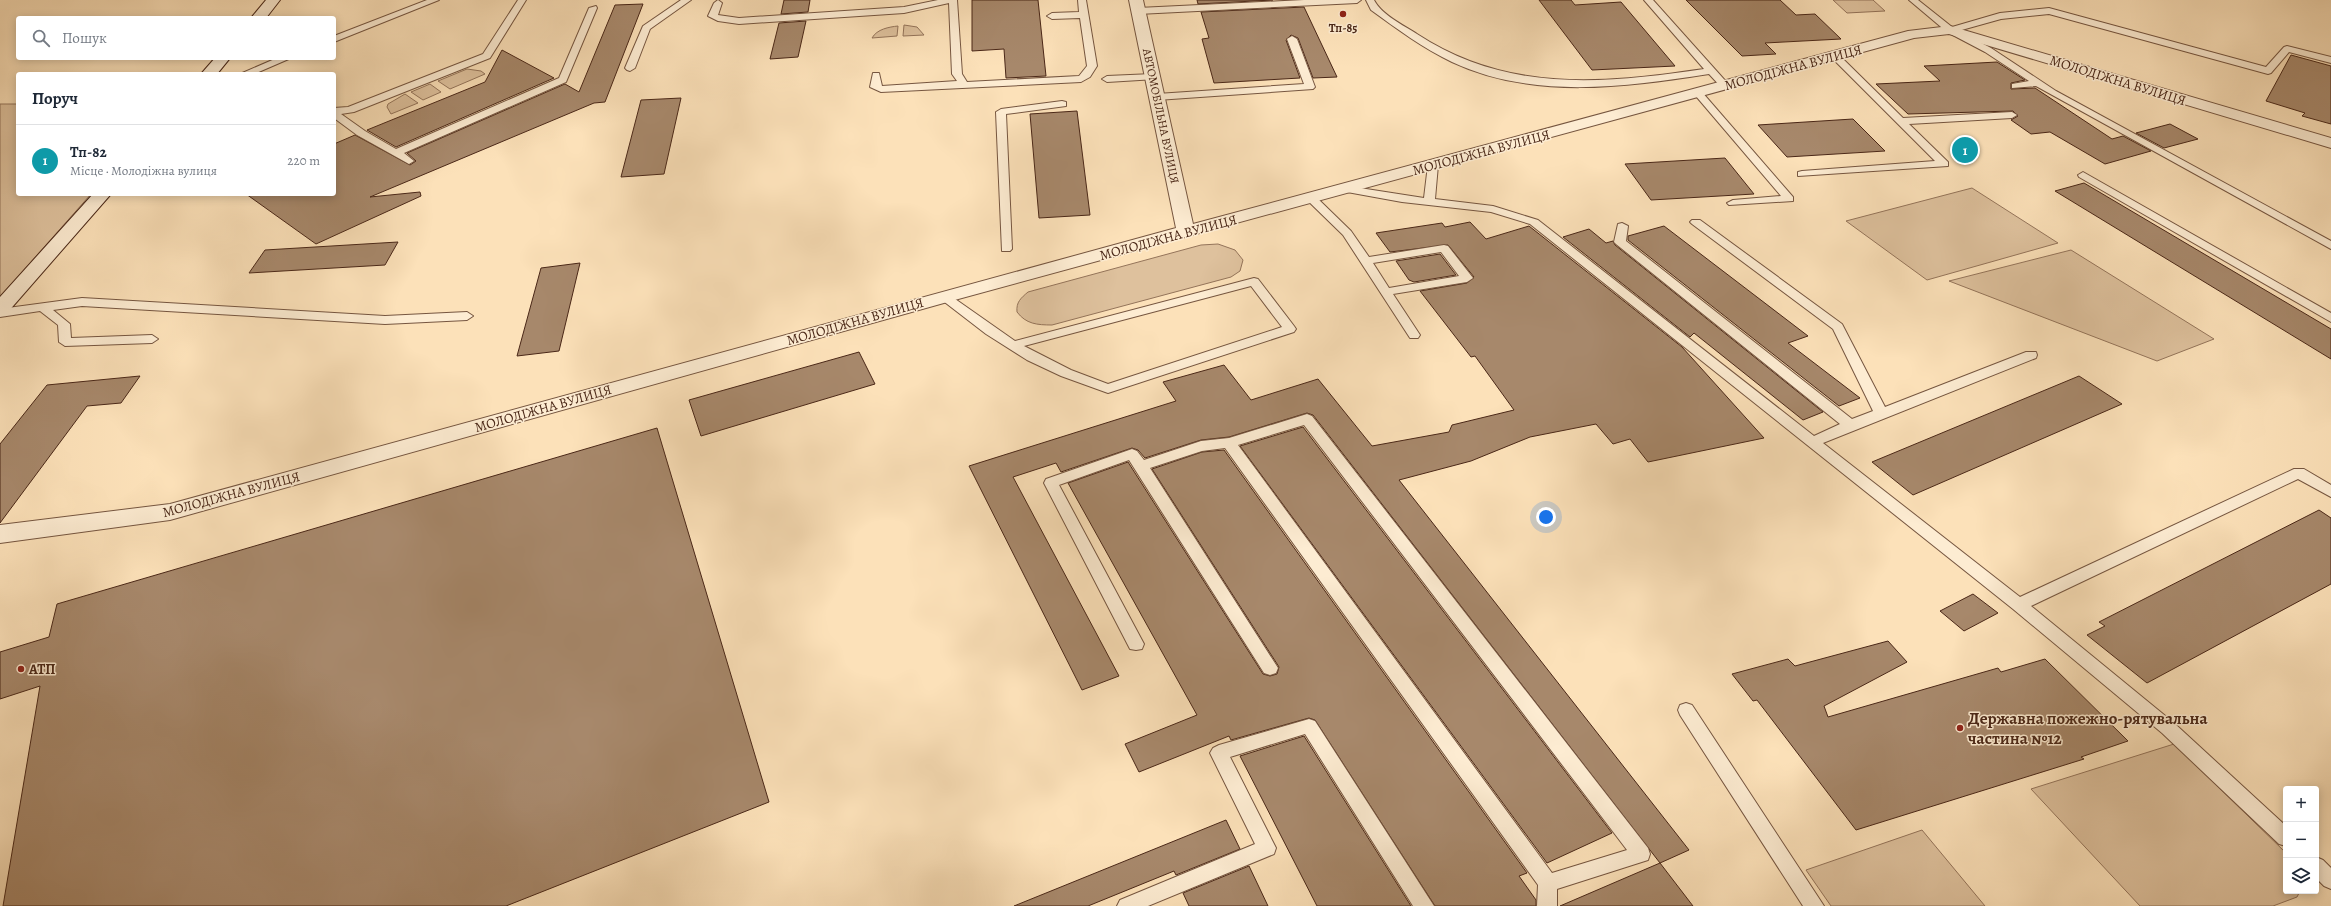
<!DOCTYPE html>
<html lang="uk">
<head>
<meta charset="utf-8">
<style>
	:root { --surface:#fff; --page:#f2f2f3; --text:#1f2937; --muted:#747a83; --line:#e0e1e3; --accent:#1a73e8 }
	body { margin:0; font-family:Alegreya,serif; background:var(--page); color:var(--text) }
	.controls { position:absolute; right:12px; bottom:12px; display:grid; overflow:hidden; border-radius:4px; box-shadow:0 2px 10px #0003 }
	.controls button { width:36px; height:36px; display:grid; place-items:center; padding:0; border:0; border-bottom:1px solid var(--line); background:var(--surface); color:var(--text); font:20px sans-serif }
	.you { position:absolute; left:1546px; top:517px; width:14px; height:14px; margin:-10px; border:3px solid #fff; border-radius:50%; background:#1a73e8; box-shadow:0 0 0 6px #1a73e833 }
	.badge { display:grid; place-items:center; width:26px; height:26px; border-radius:50%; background:var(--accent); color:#fff; font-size:13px; font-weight:700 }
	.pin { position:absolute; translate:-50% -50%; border:2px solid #fff; box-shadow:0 1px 4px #0006 }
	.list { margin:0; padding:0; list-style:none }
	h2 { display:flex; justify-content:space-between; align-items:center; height:52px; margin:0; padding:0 16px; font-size:17px }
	h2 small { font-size:13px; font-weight:400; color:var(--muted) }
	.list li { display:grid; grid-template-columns:26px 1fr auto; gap:12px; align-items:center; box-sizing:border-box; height:72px; padding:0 16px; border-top:1px solid var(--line) }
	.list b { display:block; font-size:15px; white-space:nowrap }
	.list p { margin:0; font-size:13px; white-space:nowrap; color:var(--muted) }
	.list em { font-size:13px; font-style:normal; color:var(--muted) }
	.icon { flex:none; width:22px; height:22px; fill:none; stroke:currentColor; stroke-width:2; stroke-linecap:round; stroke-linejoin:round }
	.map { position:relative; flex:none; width:2331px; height:906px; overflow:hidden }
	.search { position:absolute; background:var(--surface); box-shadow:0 2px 10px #0003; left:16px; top:16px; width:320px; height:44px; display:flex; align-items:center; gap:10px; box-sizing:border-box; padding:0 14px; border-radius:4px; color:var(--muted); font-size:15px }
	.panel { position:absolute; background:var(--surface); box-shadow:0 2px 10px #0003; left:16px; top:72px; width:320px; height:124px; border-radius:4px }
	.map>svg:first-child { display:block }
	.green { fill:#dec19d; stroke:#94745a }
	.building { fill:#a7886b; stroke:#4a2717 }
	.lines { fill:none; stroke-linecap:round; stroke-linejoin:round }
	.lane-casing { stroke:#765640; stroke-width:2 }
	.street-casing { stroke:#765640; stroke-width:2 }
	.secondary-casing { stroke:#4a2717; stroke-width:2 }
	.lane { fill:#fdecd2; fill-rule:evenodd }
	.street { fill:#fdecd2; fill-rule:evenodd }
	.secondary { fill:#fdecd2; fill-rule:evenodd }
	.poi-dot { fill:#8f2418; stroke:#fdecd2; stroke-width:1.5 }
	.labels { text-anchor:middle; stroke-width:3; stroke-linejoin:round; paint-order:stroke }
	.far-poi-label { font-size:12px; font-weight:bold; fill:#4a2717; stroke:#fdecd2 }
	.far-street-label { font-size:12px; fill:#4a2717; stroke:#fdecd2 }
	.street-label { font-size:14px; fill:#4a2717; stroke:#fdecd2 }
	.poi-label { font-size:14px; font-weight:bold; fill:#4a2717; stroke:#fdecd2; text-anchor:start }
	.near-poi-label { font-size:17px; font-weight:bold; fill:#4a2717; stroke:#fdecd2; text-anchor:start }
</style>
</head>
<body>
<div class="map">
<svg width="2331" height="906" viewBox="0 0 2331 906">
	<rect width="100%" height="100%" fill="#fce1b9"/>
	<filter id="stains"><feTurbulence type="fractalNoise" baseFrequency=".005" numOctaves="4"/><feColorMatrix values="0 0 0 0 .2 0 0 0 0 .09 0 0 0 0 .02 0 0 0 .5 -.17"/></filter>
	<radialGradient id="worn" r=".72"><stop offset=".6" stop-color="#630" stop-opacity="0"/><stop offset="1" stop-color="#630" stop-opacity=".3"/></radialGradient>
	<path class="green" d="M1833 0H1873L1885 11 1847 13Z
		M904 25 917 27 924 35 903 36Z
		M898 26 897 36 872 38C877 29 889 27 898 26Z
		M467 69 481 71 485 74 450 89 438 81Z
		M430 84 441 92 423 100 411 92Z
		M405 94 418 103 391 114 387 107 388 104Z
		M0 104H18V194H91L0 297Z
		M1972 188 2058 243 1927 280 1846 221Z
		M1218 244 1235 250 1243 260 1240 271 1231 277 1052 325C1037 325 1026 324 1017 312 1016 302 1021 298 1028 292L1201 245Z
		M2071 250 2214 339 2157 361 1949 281Z
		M2174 744 2285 852 2286 891H2300L2297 897 2273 906H2140L2031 789Z
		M1922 830 1985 906H1831L1806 870Z"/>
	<path class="building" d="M784 0H810L808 12 781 14Z
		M972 0H1038L1046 76 1006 78 1004 49 972 51Z
		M1197 0H1273L1198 4Z
		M1539 0H1571L1575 5 1621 2 1675 66 1592 70Z
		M1686 0H1780L1796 15 1815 14 1841 39 1765 43 1776 54 1742 56Z
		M643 4 605 102 594 103 370 197 420 192 421 196 316 244 246 194H334V144L355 135 410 165 416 161 407 153 565 84 579 92 615 5Z
		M1304 7 1337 77 1313 78 1298 38 1291 35 1286 40 1300 78 1214 83 1202 39 1209 38 1201 12Z
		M806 21 798 57 770 59 779 23Z
		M502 50 554 78 396 147 367 130 485 82Z
		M2291 55 2331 66V124L2302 116 2305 113 2266 101Z
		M1997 62 2025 80 2011 83V89L2035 88 2112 139 2123 136 2151 151 2105 164 2050 132 2031 134 2011 120 2018 116 2013 111 1908 114 1876 84 1940 81 1924 66Z
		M681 98 664 174 621 177 641 100Z
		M1077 111 1090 215 1039 218 1030 114Z
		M1853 119 1885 151 1787 157 1758 125Z
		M2170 124 2198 139 2164 148 2136 133Z
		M1725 158 1754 194 1651 200 1625 164Z
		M2084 183 2331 329V359L2055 191Z
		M1470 222 1486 239 1529 226 1682 347 1764 438 1648 462 1630 439 1613 444 1596 424 1530 437 1471 461 1399 480 1689 850 1660 863 1313 415 1307 413 1229 437 1201 440 1145 458 1138 450 1132 448 1061 472 1056 463 1013 477 1119 676 1082 690 969 466 1176 401 1163 382 1224 365 1251 400 1318 379 1372 446 1449 432 1452 425 1514 410 1475 356 1471 357 1420 291 1467 283 1474 277 1448 245 1390 252 1376 233 1442 223 1445 227Z
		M1664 226 1808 336 1788 343 1860 398 1839 406 1628 240V236Z
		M1589 229 1606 243 1613 241 1615 245 1823 412 1803 420 1694 333 1690 337 1563 237Z
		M398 242 385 265 249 273 265 250Z
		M1440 254 1456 275 1414 282 1409 280 1396 261Z
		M580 263 559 351 517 356 541 268Z
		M859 352 875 384 701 436 689 400Z
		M140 376 121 403 87 406 0 523V444L47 385Z
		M2079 376 2122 404 1913 495 1872 462Z
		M1303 427 1612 833 1547 863 1240 446Z
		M657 428 769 802 506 906H3L40 686 0 699V652L49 637 57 604Z
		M1224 450 1527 873 1519 876 1536 900V906H1435L1315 720 1309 718 1231 740 1229 736 1139 772 1125 744 1197 715 1068 483 1128 462 1263 674 1270 676 1277 674 1279 667 1152 469 1202 452Z
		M2319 510 2331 518V584L2147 683 2087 635 2105 626 2099 622Z
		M1973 594 1998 613 1964 631 1940 611Z
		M1888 641 1907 662 1824 706 1828 717 1998 668 2001 672 2045 659 2128 741 2081 757 2084 759 1856 830 1757 700 1753 701 1732 674 1788 659 1795 666Z
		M1304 736 1411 906H1317L1240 756Z
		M1226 820 1240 849 1176 875 1174 871 1088 906H1014Z
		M1660 863 1693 906H1560Z
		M1249 866 1268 906H1189L1183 893Z"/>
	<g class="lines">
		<g class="lane-casing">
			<path id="lane" d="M427 0H439L334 42V36Z
				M518 0H526L490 58 354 112 341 114 365 131 396 149 559 78 589 8 596 6 597 8 566 82 404 153 414 161 409 164 357 135 334 118V108L348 107 483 54Z
				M681 0H691L650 29 635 68 630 71 627 70 625 68 643 26Z
				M938 0H957L962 74 967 82 1079 76 1087 66 1080 18 1052 19 1047 16 1052 13 1079 12 1078 0H1086L1097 66 1090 77 1081 82 881 92 870 87 873 73H879L882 86 957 81 952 74 949 3 904 13 739 24 718 21 708 16 714 3 718 0 722 3 718 15 739 18 904 7Z
				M1304 0H1361L1357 3 1138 14 1134 11 1138 8Z
				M1366 0H1374C1382 15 1403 25 1417 34 1507 93 1602 84 1704 69L1644 0H1653L1730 86 1728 88H1722L1709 74C1625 87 1533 100 1452 62 1423 48 1397 29 1371 10Z
				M1909 0H1918L1952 27 2000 13 2049 8 2266 67 2284 47 2287 46 2331 57V63L2289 52 2271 73 2268 74 2049 14 2001 19 1958 31 1991 48 2056 91 2331 241V249L2036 86 2012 88V84L2029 81 1985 52 1947 32Z
				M1292 36 1297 39 1315 87 1313 89 1157 100 1152 97 1157 94 1304 84 1287 39Z
				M1835 53 1838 54 1903 118 2012 112 2017 115 2012 118 1909 124 1948 162V166L1798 176V172L1802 171 1935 161 1832 58V54Z
				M277 58H291L254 74H240Z
				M1153 74 1158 77 1156 79 1107 82 1102 79 1107 76Z
				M1698 90 1701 91 1793 197V201L1729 205 1727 203 1733 200 1781 196 1695 95V91Z
				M1062 101 1066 102V106L1006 114 1012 249 1010 251H1002L996 112 1001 109Z
				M1433 162 1438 165 1435 199 1493 206 1538 220 1814 436 1840 424 1616 244 1614 242 1618 224 1622 223 1628 226 1626 241 1852 419 1873 411 1833 329 1692 224 1690 222 1692 220H1700L1842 324 1885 407 2026 352H2036L2037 355 2036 358 1823 443 2020 597 2294 469H2304L2331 485V497L2298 479 2031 606 2174 723 2286 826V846L2279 844 2162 733 2013 609 1530 224 1491 212 1402 202 1347 192 1342 189 1347 186 1424 198 1428 165Z
				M2083 172 2331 313V322L2079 177 2078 175Z
				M1311 195 1315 196 1351 231 1369 257 1444 245 1448 246 1473 278 1467 282 1393 294 1420 335 1418 338H1410L1343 235 1305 198ZM1441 252 1459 276 1389 288 1373 263Z
				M1254 278 1258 279 1294 326 1296 329 1294 332 1108 393 1061 376 1027 360 986 334 938 297 940 294H948L1015 341ZM1251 286 1282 327 1108 384 1071 370 1024 346Z
				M82 298 385 316 467 312 473 316 467 320 385 324 82 306 53 310 70 324 71 338 152 335 158 339 152 343 65 346 59 342 58 325 40 311 0 317V309Z
				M1307 414 1312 416 1648 848 1650 854 1648 860 1557 889V906H1537L1538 885 1225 448 1202 451 1150 468 1278 668 1276 673 1270 675 1264 673 1129 460 1059 485 1144 644 1142 649 1136 650 1130 649 1044 483 1046 479 1132 449 1137 451 1144 460 1201 441 1229 438ZM1304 425 1627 850 1552 873 1238 445Z
				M1686 703 1692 705 1824 906H1803L1680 715 1678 710 1680 705Z
				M1309 719 1315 721 1434 906H1413L1305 734 1230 757 1276 848 1274 854 1148 906H1117L1120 900 1255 844 1210 753 1213 748 1219 745Z
				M2316 857 2323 860 2331 868V889L2324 886 2316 878Z"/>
		</g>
		<g class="street-casing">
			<path id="street" d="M1129 0H1143L1193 224 1908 31 1950 26 2331 138V148L1949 34 1914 38 951 301 170 520 0 543V525L170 504 1176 228Z"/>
		</g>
		<g class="secondary-casing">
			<path id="secondary" d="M266 0H280L266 18H251Z
				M215 58H230L217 74H201Z
				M93 194H111L7 313 0 315V297Z"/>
		</g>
		<use href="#lane" class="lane"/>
		<use href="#street" class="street"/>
		<use href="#secondary" class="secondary"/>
	</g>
	<g class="poi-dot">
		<circle cx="1343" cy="14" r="4"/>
		<circle cx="21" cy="669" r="4"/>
		<circle cx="1960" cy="728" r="4"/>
	</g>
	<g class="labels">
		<g class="far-poi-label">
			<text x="1343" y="32">Тп-85</text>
		</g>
		<g class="far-street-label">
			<text transform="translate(1161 116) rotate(78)" y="4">АВТОМОБІЛЬНА ВУЛИЦЯ</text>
		</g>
		<g class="street-label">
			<text transform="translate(1793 67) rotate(-15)" y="5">МОЛОДІЖНА ВУЛИЦЯ</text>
			<text transform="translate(2118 80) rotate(17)" y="5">МОЛОДІЖНА ВУЛИЦЯ</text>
			<text transform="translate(1481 152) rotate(-15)" y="5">МОЛОДІЖНА ВУЛИЦЯ</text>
			<text transform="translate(1168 237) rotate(-15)" y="5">МОЛОДІЖНА ВУЛИЦЯ</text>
			<text transform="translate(855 321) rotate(-16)" y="5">МОЛОДІЖНА ВУЛИЦЯ</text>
			<text transform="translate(543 408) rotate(-16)" y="5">МОЛОДІЖНА ВУЛИЦЯ</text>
			<text transform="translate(231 494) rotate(-15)" y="5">МОЛОДІЖНА ВУЛИЦЯ</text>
		</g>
		<g class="poi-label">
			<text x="29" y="674">АТП</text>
		</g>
		<g class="near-poi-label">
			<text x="1968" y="724">Державна пожежно-рятувальна<tspan x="1968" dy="20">частина №12</tspan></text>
		</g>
	</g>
	<rect width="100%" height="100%" filter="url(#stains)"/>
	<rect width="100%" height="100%" fill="url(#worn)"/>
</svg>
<div class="controls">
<button>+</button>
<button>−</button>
<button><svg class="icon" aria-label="layers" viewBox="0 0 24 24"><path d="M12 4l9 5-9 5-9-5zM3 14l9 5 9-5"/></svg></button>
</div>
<div class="you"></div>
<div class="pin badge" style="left:1965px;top:150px;background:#0f9aa8">1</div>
<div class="search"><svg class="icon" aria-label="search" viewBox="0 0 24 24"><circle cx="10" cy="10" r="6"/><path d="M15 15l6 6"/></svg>Пошук</div>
<section class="panel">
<h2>Поруч<small></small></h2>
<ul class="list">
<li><span class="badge" style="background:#0f9aa8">1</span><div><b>Тп-82</b><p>Місце · Молодіжна вулиця</p></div><em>220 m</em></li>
</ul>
</section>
</div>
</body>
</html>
